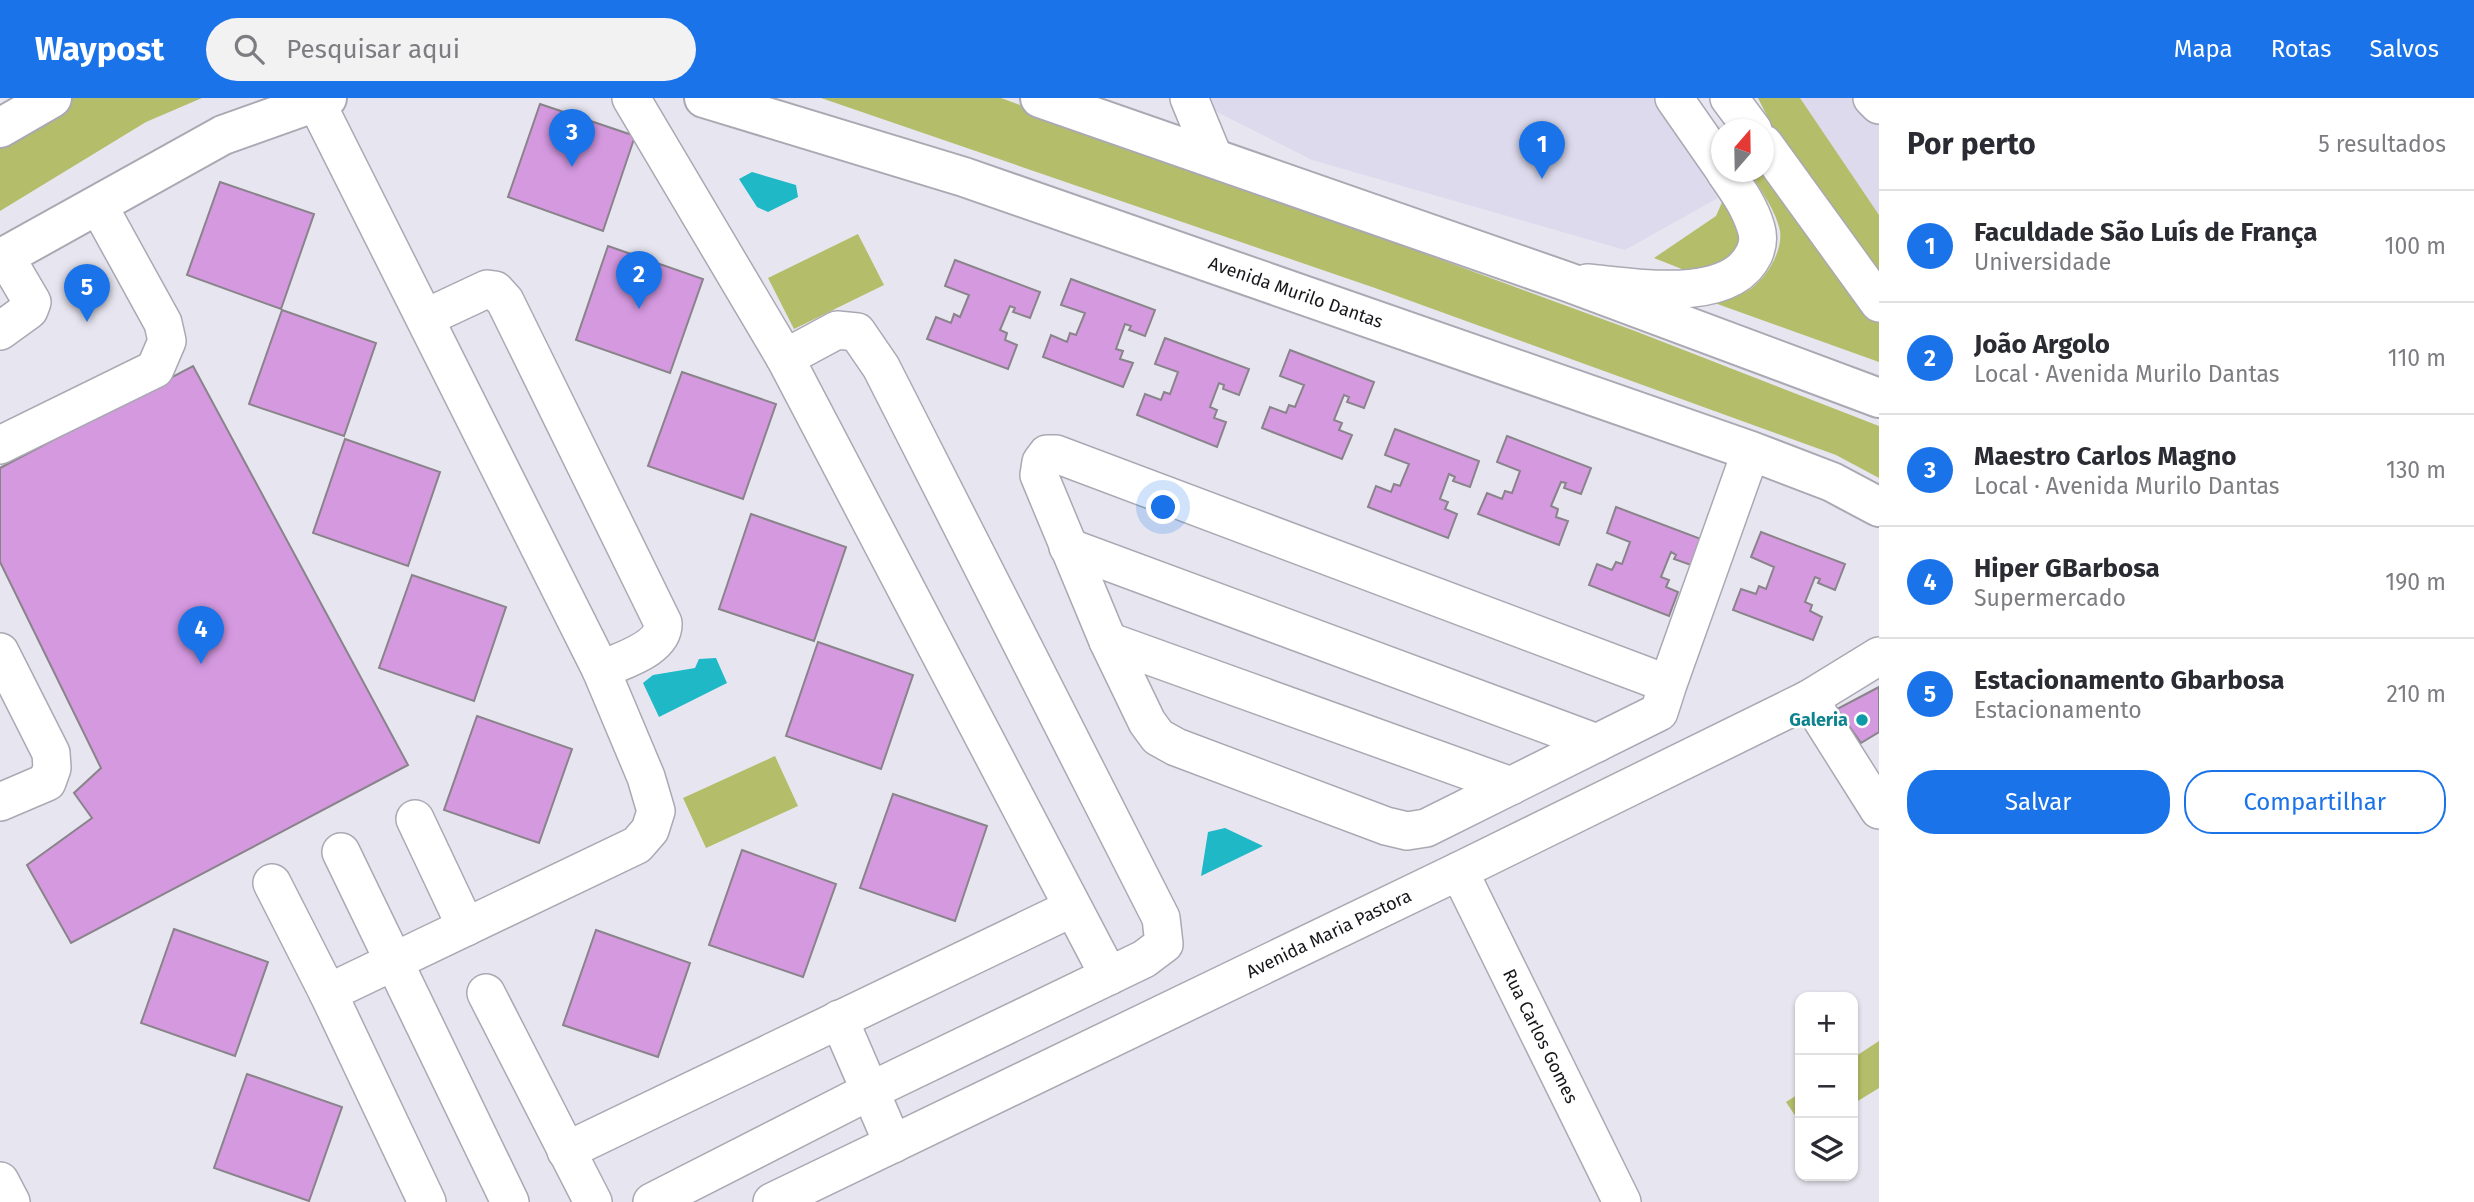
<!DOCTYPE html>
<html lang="pt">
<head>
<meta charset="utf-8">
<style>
	:root { --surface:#fff; --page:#f2f2f3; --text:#2b2b33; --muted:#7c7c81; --line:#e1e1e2; --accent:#1a73e8 }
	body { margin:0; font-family:"Fira Sans",sans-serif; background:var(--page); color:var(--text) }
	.controls { position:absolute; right:21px; bottom:21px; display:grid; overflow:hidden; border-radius:14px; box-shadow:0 2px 5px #0004 }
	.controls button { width:63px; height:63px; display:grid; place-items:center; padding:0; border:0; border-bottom:2px solid var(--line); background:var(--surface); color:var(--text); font:35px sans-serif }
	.compass { position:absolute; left:1711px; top:21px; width:63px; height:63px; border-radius:50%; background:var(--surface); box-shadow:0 2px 5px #0004; rotate:20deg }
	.you { position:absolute; left:1164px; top:410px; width:24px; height:24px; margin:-18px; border:5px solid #fff; border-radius:50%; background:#1a73e8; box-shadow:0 0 0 10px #1a73e833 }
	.badge { display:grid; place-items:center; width:46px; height:46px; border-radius:50%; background:var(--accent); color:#fff; font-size:23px; font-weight:700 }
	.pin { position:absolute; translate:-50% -58px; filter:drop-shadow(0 2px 4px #0008) }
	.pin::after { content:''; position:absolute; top:37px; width:24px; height:21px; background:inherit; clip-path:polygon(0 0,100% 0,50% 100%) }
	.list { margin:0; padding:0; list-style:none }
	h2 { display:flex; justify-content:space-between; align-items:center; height:91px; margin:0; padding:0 28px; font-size:30px }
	h2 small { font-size:23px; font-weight:400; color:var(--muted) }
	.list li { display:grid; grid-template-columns:46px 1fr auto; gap:21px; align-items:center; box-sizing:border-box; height:112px; padding:0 28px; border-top:2px solid var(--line) }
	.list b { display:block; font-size:26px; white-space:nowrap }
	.list p { margin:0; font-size:23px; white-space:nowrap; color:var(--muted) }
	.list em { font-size:23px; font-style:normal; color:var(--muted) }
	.actions { display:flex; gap:14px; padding:21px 28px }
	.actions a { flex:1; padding:16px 0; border:2px solid var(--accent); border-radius:28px; text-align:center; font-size:24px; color:var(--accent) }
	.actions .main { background:var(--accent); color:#fff }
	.icon { flex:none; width:38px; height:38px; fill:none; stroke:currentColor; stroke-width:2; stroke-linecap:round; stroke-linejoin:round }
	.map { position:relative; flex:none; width:1879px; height:1104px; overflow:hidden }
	header { display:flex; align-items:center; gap:42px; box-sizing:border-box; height:98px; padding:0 35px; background:var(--accent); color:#fff }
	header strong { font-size:33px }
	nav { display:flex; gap:38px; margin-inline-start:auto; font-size:24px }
	.search { width:490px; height:63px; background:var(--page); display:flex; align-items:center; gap:18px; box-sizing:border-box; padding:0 24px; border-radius:38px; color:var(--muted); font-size:26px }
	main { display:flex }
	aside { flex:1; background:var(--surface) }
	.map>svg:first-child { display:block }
	.built { fill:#dcdaec }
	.green { fill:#b4bd69 }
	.water { fill:#1fb8c7 }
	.building { fill:#d599e0; stroke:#89838a; stroke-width:2 }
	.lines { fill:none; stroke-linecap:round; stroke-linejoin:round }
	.minor-casing { stroke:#aaa9b3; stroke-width:40 }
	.major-casing { stroke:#aaa9b3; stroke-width:42 }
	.minor { stroke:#fff; stroke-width:37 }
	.major { stroke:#fff; stroke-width:38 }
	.culture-dot { fill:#0f9aa8; stroke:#fff; stroke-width:2.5 }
	.labels { text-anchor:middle; stroke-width:5; stroke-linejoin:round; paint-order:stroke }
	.street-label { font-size:18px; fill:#17171b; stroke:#fff }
	.culture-label { font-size:18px; font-weight:bold; fill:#0d838f; stroke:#fff; text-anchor:end }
</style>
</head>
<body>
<header>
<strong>Waypost</strong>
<div class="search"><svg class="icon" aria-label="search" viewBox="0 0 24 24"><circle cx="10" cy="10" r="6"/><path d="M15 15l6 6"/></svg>Pesquisar aqui</div>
<nav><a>Mapa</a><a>Rotas</a><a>Salvos</a></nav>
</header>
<main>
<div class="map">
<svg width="1879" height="1104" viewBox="0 0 1879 1104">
	<rect width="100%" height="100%" fill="#e7e6f0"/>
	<path class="built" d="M1189 0H1653L1718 100 1625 152 1312 62Z
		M1777 0H1879V151Z"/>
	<path class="green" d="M71 0H202L146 24 0 113V42Z
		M821 0H1001L1635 233 1879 328V380L1836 357 1375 190Z
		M1758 0H1800L1879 117V264L1709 203C1721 200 1736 199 1747 193 1765 183 1783 154 1780 133 1776 112 1760 92 1750 74H1764V48L1769 22Z
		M1727 93 1752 141 1712 183 1654 160 1716 118Z
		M858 136 884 187 794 231 768 180Z
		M775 658 798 708 706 750 683 700Z
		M1879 943V990L1853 1006V960Z
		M1800 995V1025L1786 1004Z"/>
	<path class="water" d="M752 74 796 87 798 99 768 114 757 109 739 81Z
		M716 560 727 585 659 619 643 585 653 577 695 570 699 561Z
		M1225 730 1263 748 1201 778 1208 734Z"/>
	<path class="building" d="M540 6 635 38 603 133 508 99Z
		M220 84 314 116 281 211 187 177Z
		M608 148 703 181 670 275 576 242Z
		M955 162 1040 194 1030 220 1013 214 1015 210 1010 208 1000 232 1007 235 1005 242 1017 247 1008 271 927 241 936 219 951 225 954 216 960 219 969 197 945 188Z
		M1071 181 1155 212 1145 238 1129 232 1131 228 1125 226 1116 251 1123 253 1120 261 1133 265 1123 289 1043 259 1051 237 1067 244 1070 235 1076 237 1085 215 1061 207Z
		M282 212 376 245 344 338 249 306Z
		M1165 240 1249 271 1239 297 1223 291 1224 287 1219 285 1210 309 1217 312 1214 320 1226 324 1217 349 1137 317 1145 296 1161 302 1164 294 1170 296 1178 274 1155 266Z
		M1290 252 1374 284 1364 310 1347 304 1349 299 1344 297 1334 322 1342 325 1339 332 1352 337 1342 361 1262 330 1270 309 1286 315 1289 307 1295 309 1304 287 1280 278Z
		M193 268 408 667 71 845 27 767 92 720 74 695 101 670 0 464V370Z
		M682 274 776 306 743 401 648 368Z
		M1395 331 1479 363 1470 389 1453 383 1455 379 1449 376 1440 401 1448 404 1445 411 1457 416 1448 440 1368 409 1376 388 1391 394 1394 386 1400 388 1409 366 1385 357Z
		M1507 338 1591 370 1581 396 1564 390 1566 385 1561 384 1551 408 1558 411 1556 419 1568 423 1559 447 1478 416 1487 395 1502 401 1505 393 1512 395 1520 373 1497 364Z
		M345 341 440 374 408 468 313 435Z
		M1616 409 1701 441 1691 467 1674 461 1676 457 1671 454 1661 479 1669 482 1666 489 1678 494 1669 518 1589 487 1597 466 1612 472 1616 464 1622 466 1630 444 1607 435Z
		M751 416 846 449 814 543 719 511Z
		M1761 434 1845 466 1835 492 1818 485 1820 481 1815 479 1805 504 1812 507 1810 513 1822 519 1813 542 1733 512 1741 491 1756 496 1759 488 1766 491 1774 469 1751 459Z
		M412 477 506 509 474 603 379 570Z
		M818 544 913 577 881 671 786 638Z
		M1879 589V634L1861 645 1837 611Z
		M477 618 572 651 539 745 444 712Z
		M893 696 987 728 955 823 860 790Z
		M742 752 836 786 803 879 709 847Z
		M174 831 268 864 235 958 141 925Z
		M596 832 690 865 658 959 563 927Z
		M247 976 342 1009 309 1103 214 1070Z"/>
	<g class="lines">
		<g class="minor-casing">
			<g id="minor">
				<path d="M631 0 785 260 1109 878"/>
				<path d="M1189 0 1213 58"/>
				<path d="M1674 0 1722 69"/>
				<path d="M1729 0 1753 32"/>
				<path d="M1872 0 1879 7"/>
				<path d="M316 4 601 572 646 679 656 713 650 732 637 747 328 895 427 1104"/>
				<path d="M1764 46 1879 205"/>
				<path d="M1587 185C1633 189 1730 207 1754 156 1758 147 1759 140 1756 130 1750 109 1737 91 1725 74"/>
				<path d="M425 220 487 191 495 192 505 203 663 525C664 551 622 562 601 572"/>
				<path d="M0 233 29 212 32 204 5 158"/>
				<path d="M0 347 155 271 167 243 163 225 98 107"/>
				<path d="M1068 449 1597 645"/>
				<path d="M1108 543 1511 688"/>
				<path d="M0 554 51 655 52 670 47 684 0 704"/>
				<path d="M1668 586 1659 614 1426 730 1407 733 1386 728 1176 649 1158 639 1147 624 1108 543 1039 377 1041 364 1047 356H1056L1668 586 1751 353"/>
				<path d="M1809 601 1879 712"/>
				<path d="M415 721 466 829"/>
				<path d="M341 754 510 1104"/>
				<path id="s1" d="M1459 773 1622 1104"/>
				<path d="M272 785 328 895"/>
				<path d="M486 895 593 1104"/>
				<path d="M839 921 893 1046"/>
				<path d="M566 1053 1072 810"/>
				<path d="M0 1083 11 1104"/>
				<path d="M652 1104 870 993 1144 861 1164 846 1161 820 881 269 857 234 837 232 785 260"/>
				<path id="s2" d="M772 1104 1459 773 1809 601 1879 558"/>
			</g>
		</g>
		<g class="major-casing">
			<g id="major">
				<path id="s3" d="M704 0 964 79 1751 353 1832 384 1879 409"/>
				<path d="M1040 0 1568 184 1879 300"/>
				<path d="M0 30 52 0"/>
				<path d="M0 161 223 37 327 0"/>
			</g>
		</g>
		<use href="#minor" class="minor"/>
		<use href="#major" class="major"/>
	</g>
	<circle class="culture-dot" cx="1862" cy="622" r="7"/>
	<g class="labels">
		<g class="street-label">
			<text dy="6" stroke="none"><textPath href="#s3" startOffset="623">Avenida Murilo Dantas</textPath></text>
			<text dy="6" stroke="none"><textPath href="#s2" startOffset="618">Avenida Maria Pastora</textPath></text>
			<text dy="6" stroke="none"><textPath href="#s1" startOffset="184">Rua Carlos Gomes</textPath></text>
		</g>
		<g class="culture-label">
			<text x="1848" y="628">Galeria</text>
		</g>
	</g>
</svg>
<div class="controls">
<button>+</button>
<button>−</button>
<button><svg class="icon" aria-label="layers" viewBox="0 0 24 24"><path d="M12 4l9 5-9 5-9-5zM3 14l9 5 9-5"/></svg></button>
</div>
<svg class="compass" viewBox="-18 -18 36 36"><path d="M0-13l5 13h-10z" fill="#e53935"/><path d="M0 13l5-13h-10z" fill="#7c7c81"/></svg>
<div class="you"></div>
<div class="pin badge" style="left:1542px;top:81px">1</div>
<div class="pin badge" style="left:639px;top:211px">2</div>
<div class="pin badge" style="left:572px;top:69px">3</div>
<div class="pin badge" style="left:201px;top:566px">4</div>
<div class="pin badge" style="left:87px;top:224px">5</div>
</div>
<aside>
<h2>Por perto<small>5 resultados</small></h2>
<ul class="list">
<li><span class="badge">1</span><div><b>Faculdade São Luís de França</b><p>Universidade</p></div><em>100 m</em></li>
<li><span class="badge">2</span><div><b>João Argolo</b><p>Local · Avenida Murilo Dantas</p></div><em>110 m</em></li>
<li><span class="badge">3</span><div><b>Maestro Carlos Magno</b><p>Local · Avenida Murilo Dantas</p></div><em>130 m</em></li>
<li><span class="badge">4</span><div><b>Hiper GBarbosa</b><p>Supermercado</p></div><em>190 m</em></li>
<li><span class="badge">5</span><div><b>Estacionamento Gbarbosa</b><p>Estacionamento</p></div><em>210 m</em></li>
</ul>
<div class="actions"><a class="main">Salvar</a><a>Compartilhar</a></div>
</aside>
</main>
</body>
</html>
